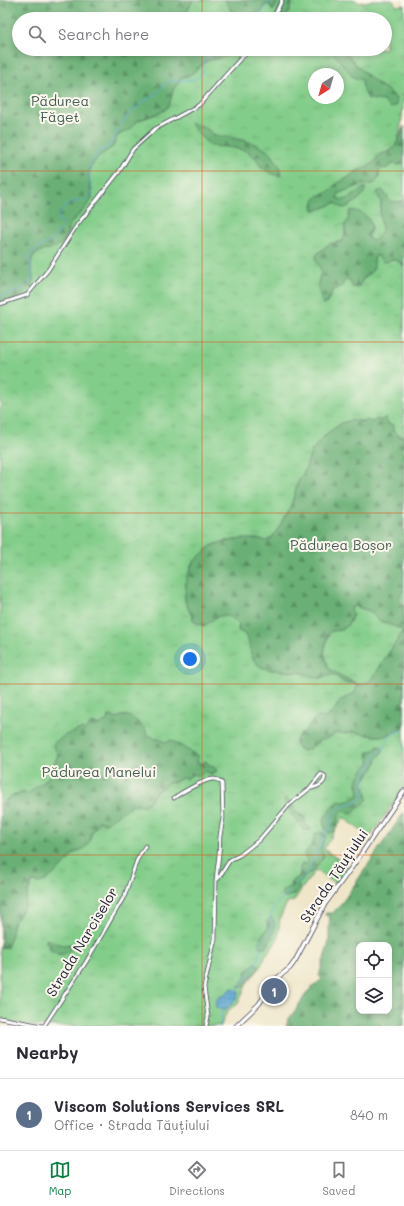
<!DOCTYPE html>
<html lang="en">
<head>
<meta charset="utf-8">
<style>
	:root { --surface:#fff; --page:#f7f7f7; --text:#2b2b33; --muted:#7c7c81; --line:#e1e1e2; --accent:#0b8043 }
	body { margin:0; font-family:Mali,sans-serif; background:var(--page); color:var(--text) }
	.controls { position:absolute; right:12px; bottom:12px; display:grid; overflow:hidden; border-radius:8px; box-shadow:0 2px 6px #0003 }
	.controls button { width:36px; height:36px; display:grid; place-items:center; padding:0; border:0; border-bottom:1px solid var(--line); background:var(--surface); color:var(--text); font:20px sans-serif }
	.compass { position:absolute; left:308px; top:68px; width:36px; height:36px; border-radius:50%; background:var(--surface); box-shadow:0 2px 6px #0003; rotate:217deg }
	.you { position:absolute; left:190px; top:659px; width:14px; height:14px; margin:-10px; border:3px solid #fff; border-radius:50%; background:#1a73e8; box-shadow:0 0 0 6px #1a73e833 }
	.badge { display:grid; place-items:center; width:26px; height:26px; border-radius:50%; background:var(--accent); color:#fff; font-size:13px; font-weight:700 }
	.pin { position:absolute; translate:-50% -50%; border:2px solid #fff; box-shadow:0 1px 4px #0006 }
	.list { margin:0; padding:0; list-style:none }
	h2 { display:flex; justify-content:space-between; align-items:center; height:52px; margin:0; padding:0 16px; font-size:17px }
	h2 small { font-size:13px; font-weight:400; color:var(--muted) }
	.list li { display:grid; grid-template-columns:26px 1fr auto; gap:12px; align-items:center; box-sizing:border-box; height:72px; padding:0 16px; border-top:1px solid var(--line) }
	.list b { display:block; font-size:15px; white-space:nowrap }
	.list p { margin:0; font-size:13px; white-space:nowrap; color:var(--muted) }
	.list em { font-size:13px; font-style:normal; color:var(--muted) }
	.icon { flex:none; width:22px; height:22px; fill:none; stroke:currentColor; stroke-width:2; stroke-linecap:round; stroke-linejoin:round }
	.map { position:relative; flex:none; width:404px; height:1026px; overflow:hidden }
	.search { position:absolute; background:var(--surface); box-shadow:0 2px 6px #0003; left:12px; right:12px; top:12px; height:44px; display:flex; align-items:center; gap:10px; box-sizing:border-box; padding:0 14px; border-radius:22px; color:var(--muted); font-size:15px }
	.sheet { height:124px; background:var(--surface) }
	nav { display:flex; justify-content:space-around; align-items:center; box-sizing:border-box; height:56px; border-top:1px solid var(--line); background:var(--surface); font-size:11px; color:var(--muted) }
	nav a { display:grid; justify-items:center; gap:2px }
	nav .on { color:var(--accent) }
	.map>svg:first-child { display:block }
	.grass { fill:url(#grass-tufts); stroke:#527862; fill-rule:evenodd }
	.forest { fill:url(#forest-firs); stroke:#466958; fill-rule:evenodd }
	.water { fill:url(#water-rules); stroke:#3e6487 }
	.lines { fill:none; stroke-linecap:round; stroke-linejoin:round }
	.stream { stroke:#5ba6d3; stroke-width:1 }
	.minor-casing { stroke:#413f50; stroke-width:4.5 }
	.major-casing { stroke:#413f50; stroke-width:5 }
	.minor { stroke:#fff; stroke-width:3 }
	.major { stroke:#fff; stroke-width:3.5 }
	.grid { fill:none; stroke:#de560e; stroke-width:1; stroke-opacity:0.55 }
	.labels { text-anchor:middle; stroke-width:4; stroke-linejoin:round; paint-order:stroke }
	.park-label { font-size:14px; fill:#445e57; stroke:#fbf7ec }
	.street-label { font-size:14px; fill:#22223b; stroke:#fbf7ec }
</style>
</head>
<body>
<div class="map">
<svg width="404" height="1026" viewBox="0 0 404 1026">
	<defs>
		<pattern id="grass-tufts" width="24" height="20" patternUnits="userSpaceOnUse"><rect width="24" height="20" fill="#83cd8a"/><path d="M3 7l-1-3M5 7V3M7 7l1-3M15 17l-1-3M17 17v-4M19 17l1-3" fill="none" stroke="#71b078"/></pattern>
		<pattern id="forest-firs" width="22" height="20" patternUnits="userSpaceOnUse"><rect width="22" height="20" fill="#6ab076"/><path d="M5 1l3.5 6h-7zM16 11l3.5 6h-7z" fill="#578f62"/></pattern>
		<pattern id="water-rules" width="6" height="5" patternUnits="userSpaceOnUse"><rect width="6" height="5" fill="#5ba6d3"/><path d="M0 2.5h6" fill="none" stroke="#4b87ac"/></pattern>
	</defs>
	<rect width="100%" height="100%" fill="#fbf7ec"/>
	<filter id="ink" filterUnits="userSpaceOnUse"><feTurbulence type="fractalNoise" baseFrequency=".025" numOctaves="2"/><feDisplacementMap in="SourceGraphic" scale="8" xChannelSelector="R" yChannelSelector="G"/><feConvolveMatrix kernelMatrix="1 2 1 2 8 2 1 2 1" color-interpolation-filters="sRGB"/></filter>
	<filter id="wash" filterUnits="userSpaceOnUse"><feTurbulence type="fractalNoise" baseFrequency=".012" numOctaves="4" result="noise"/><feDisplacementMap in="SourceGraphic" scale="16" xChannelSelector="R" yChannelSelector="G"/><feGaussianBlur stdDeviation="0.9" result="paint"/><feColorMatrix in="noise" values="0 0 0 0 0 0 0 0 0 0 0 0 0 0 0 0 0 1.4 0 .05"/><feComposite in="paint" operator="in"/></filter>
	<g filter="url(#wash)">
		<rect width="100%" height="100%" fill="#efe6c9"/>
		<path class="grass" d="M193 0H225C229 7 234 11 229 19H205L204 18 187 19V12Z
			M275 0H282L276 19H277H259L263 8 267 3 270 5 273 11 277 4Z
			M294 0 304 1 309 0H356L358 3 370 1 371 0H393L396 6 404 5V54L402 57 404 65C404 86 404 130 395 146 391 152 385 152 379 155L374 163 359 170 349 177 335 185 327 193 320 195 314 201 313 207 316 210 335 203 343 208C351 207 365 195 366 188L365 187C357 193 347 204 337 198L339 193 364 184H372L379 177V171L381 168H387L392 164 399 165 404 163V200L399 202H391L385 194 378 196 381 202 380 214 382 230 379 238 374 241 370 240 368 236C369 233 371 230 371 227 371 216 359 211 350 211L348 220 345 225V236L343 241 329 244 319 252 317 262C326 272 318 275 318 286 318 291 322 301 323 305L329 299 332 291 339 288 346 279 349 278 351 282 360 284 362 281 373 270 374 259 377 255 398 261 404 267V437C392 434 392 425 382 420 378 418 375 422 370 422 363 422 355 419 348 421L327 433 311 452 305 471 298 482 291 506 275 534 267 541 254 539 224 541 211 546 193 562 186 579 185 601 194 621 203 626C207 625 208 623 211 620 221 612 232 615 239 625L238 629C242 632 246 635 248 640 252 649 248 655 257 663 266 673 289 670 302 673 308 674 314 677 320 678 325 678 328 675 332 674 336 676 339 679 343 682 348 685 353 682 357 685L355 693 343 699 336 706 372 681 403 634 385 658 374 677 368 682 360 685 345 678 329 669 324 653 329 632 333 631 339 630 350 622 352 616 351 608 354 606 370 611 378 620 401 629 404 632V788L370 837 343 817 324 849 346 865 348 870 337 885 316 870 303 887 293 902 290 901 287 903 280 918 278 938 271 950 266 954 260 968 247 983 238 1004C227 1009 225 1015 221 1026H32L0 1021V947L12 934V925L17 919 25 905 27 894 31 887 32 882 40 883 66 863 74 853 85 848 90 840 91 834 99 821 130 806 132 805 142 806 150 801 156 792 170 782 173 783 182 778 186 779 193 774 198 775 205 771 212 774 217 771 214 767H211L209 764 197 763 198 757C194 755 188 752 184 749 178 745 174 740 166 743 161 738 154 740 148 736 141 730 133 712 121 716 119 716 118 718 116 719L110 716 108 717 107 720 99 726C91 724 90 727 84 731L82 729 58 740 55 748 58 755 52 769 53 773 32 792 14 794 0 805V302C17 299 21 298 29 284 31 281 33 279 33 276 32 270 29 263 33 258 40 246 56 251 64 241 68 235 67 227 72 222 79 214 90 206 92 195 93 191 90 185 89 180 87 170 92 160 101 154 104 152 108 151 111 148L118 135 131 129 137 121 159 113 167 108 170 103 173 90 181 78 191 74 207 61 227 56 231 54 234 49H385V19H281C294 12 288 7 294 0ZM314 74H338V98H314ZM309 726 305 731 360 732 403 727C385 740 374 734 356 732 352 732 350 734 346 734 343 734 341 732 337 733 332 735 325 737 320 740 311 745 304 759 295 744 297 735 303 733 309 726Z
			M404 589V606C396 600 398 596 404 589Z"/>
		<path class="forest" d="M0 0H193L187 12V19H19V49H234L231 54 227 56 207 61 191 74 181 78 173 90 170 103 166 109 161 112 137 121 131 129 118 135 113 147 99 156 89 169V177L92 199C87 208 76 216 70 224 66 231 67 240 59 245 51 251 41 248 34 256 28 262 33 272 33 279 33 295 12 300 0 302Z
			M225 0H275L277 2 273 11 269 4H265L262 10 259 19H229C234 11 229 7 225 0Z
			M282 0H294C288 7 292 19 277 19L275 17Z
			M330 49H343C353 62 364 73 377 83 383 88 392 91 396 99 396 101 396 103 396 106L390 108 384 101 368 99 363 90 362 80 353 77Z
			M190 123 204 127 215 135 243 140 258 145 271 153 280 167V176L272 174 261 167 256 158 247 151 228 147 211 146 199 135Z
			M404 126V163L399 165 392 164 387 168 381 169 379 171 378 179 374 184H364L339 193 337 198C347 204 355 194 363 188H366C366 195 351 207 343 208L335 203 318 210H314L313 207 314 201 318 196 327 193 335 185 349 177 359 170 374 163 379 155C382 153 386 153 389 152 399 146 399 135 404 126Z
			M381 190 384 192 391 202H399L404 200V267L400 262 392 259 387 262H383L380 259 379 256 377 255 374 259C375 272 371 271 363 279 361 282 360 285 358 288L352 287 350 280 346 279 341 287 332 291 327 303 323 305C322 302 318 288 318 284 320 272 324 272 316 261V255L329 244 343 241 345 234V225L348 220 350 211C359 209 373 218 371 229 370 232 368 234 368 238L372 241 377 239 382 230 380 214 381 202 377 192Z
			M385 417 388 424 393 425V431L399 436 404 437V589C399 596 396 601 404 606V726L386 736H374L353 732 347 734 337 733 328 738 320 740 309 749 305 751 301 750 296 746 297 738 309 726 315 718 319 717 324 718 330 715 341 700 355 693 357 685 354 683H345L332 674C328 675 325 678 320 678 314 678 308 674 302 673 290 670 266 673 257 664 246 653 254 635 238 631L239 625C232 615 221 612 211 621 208 623 207 625 203 626L194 621 185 601 186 579 193 562 211 546 222 542 241 539H259L267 541 271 539 278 529 291 506 298 482 305 471 311 452 316 446 327 433 342 423 352 420 364 422 367 420 372 422 377 419 382 420ZM354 606 370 611 378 620 401 629 403 632 385 658 374 677 368 682 360 685 345 678 329 669 324 653 328 634 331 631 341 630 348 625 352 616 351 608Z
			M110 716 116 719C120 717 123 714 128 716 135 718 147 729 148 736H152L155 739H160L166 743 171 740 198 756 197 763 200 764 206 761 210 766 214 767 217 770 212 774 205 771 200 776 193 774 186 779 182 778 176 782H170L164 786 156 792 150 801 142 806 132 805 130 806 106 823 99 821 91 834 90 840 85 848 74 853 66 863 46 881 40 883 32 882 27 894 25 905 17 919 12 925V934L7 948 1 947 0 805 14 794 31 792C35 785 40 785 45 781 48 778 49 776 53 773L52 769 58 755 53 744C59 739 67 733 75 732L77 730 82 729 84 731 91 723 99 725 107 720 108 717Z
			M378 746 383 747V751L377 759 375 766 363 783C365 788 367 795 368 799L356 811 348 813 345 811 340 813 335 831 328 833 325 829 323 821C327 813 331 804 340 801L344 802 358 796C360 790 357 788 357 783 358 773 365 769 370 761L367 755 368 752 375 750Z
			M285 798H287L298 813 305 818C304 825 306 824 311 828V830H303L294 816H292L289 808 284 801Z
			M404 812V1026H286L288 1020 294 1012 308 991 322 979 319 976 329 942V926L330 917 325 915 326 913H333L344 900ZM359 945H389V1011H359Z
			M321 832 324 833 326 836C324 842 318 850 324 855L323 859C317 862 319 865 315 869 313 872 309 873 307 875 305 877 300 883 298 885L299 889C294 896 291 895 284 898L281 894 283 890 291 886 290 883 294 879 298 878 300 873V867L303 863 306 864 308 862 305 856 306 852 313 843 315 834Z
			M271 917C279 925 273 938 267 946L261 948 259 946C259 939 262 932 268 929L267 921Z
			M46 939 63 945 70 944 71 949 67 953 65 952 63 954 60 955 50 950 49 946 46 943Z
			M255 963 258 964 259 968 255 974 250 977 243 987H238L245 978 247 970Z"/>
		<path class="water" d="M233 988 239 992 237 999 225 1010 223 1011 216 1007 215 1003C217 998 221 993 227 994L229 990Z"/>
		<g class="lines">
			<path class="stream" d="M283 0 291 1 292 0
				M259 19 261 13 272 0
				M0 296C15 292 23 291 33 278L28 255 39 247 52 241 59 231 63 228 58 217C65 204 71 200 87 200L93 192 89 178 91 165 94 158 100 151 109 146 115 135 127 116 144 101 153 97 168 81 193 80 202 74 204 62 210 53 230 49
				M237 991C242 982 251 974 256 965 262 953 256 943 270 934L272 928 270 917 274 907 308 872 322 840 326 832 331 828 332 815C343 802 350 806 363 798L365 772 372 765 375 755 384 748 389 736 399 731 404 730
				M220 1026 221 1014 224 1010"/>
		</g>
	</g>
	<g filter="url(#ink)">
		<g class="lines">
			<g class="minor-casing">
				<path id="minor" d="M273 19 282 0
					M0 304 27 295 48 270 77 225 119 172 133 149 155 129 199 105 241 58 252 49
					M174 798C180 793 207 778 214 779 217 779 220 781 222 783L223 818 220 836 219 854 216 880 215 939 204 987 208 1017 206 1026
					M216 880 218 879 230 860 240 855 259 840 289 805 309 789 321 774 325 776C325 785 316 787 309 789
					M0 1018 43 1026
					M44 1026 86 962 125 895 137 860 145 846"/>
			</g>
			<g class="major-casing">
				<path id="major" d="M236 1026 259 1004 276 979 290 968 295 961 325 904 357 860 404 791"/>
			</g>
			<use href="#minor" class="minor"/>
			<use href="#major" class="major"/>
		</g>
	</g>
	<path class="grid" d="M202 0V19M202 49V1026M0 171H404M0 342H404M0 513H404M0 684H404M0 855H404"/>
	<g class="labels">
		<g class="park-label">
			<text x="60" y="106">Pădurea<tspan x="60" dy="16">Făget</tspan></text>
			<text x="341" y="550">Pădurea Boșor</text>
			<text x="99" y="777">Pădurea Manelui</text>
		</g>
		<g class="street-label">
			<text transform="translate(334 876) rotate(-56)" y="5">Strada Tăuțiului</text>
			<text transform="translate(82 942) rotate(-59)" y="5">Strada Narciselor</text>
		</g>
	</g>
</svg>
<div class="controls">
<button><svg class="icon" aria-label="locate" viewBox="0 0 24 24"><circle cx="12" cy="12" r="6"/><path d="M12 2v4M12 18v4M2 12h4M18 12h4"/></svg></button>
<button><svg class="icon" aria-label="layers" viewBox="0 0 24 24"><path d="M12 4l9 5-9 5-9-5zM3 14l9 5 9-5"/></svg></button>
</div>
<svg class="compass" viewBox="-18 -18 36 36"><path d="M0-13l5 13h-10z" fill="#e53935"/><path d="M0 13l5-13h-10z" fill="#7c7c81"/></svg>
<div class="you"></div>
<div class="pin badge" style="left:274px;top:991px;background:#5c6f8a">1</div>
<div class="search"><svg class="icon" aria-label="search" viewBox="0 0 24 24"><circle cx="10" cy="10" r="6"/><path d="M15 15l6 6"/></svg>Search here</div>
</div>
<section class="sheet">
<h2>Nearby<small></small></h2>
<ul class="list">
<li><span class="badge" style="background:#5c6f8a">1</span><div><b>Viscom Solutions Services SRL</b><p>Office · Strada Tăuțiului</p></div><em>840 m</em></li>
</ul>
</section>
<nav>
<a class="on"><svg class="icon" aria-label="map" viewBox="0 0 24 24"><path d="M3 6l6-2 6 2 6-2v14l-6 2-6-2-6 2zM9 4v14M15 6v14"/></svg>Map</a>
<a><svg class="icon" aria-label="directions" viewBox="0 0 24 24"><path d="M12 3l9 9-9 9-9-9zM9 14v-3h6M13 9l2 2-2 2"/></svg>Directions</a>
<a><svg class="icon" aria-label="saved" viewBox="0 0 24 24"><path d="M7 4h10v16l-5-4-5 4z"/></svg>Saved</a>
</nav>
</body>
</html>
